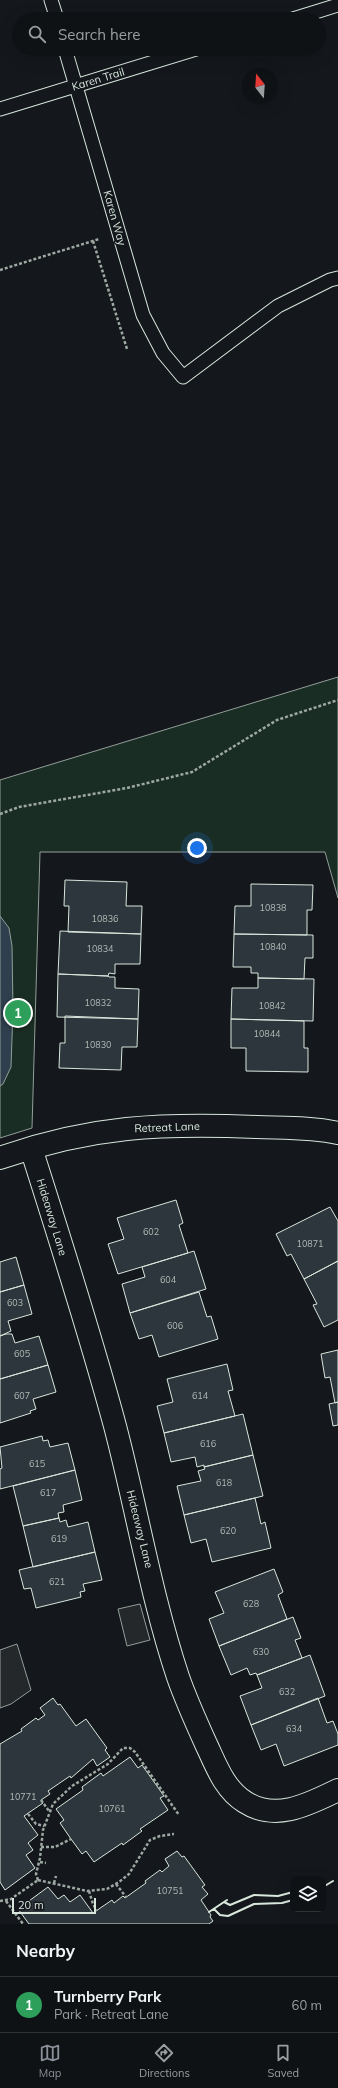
<!DOCTYPE html>
<html lang="en">
<head>
<meta charset="utf-8">
<style>
	:root { --surface:#0f1215; --page:#181b1e; --text:#f1f3f6; --muted:#9b9ea0; --line:#2f3234; --accent:#8c9099 }
	body { margin:0; font-family:Mulish,sans-serif; background:var(--page); color:var(--text) }
	.controls { position:absolute; right:12px; bottom:12px; display:grid; overflow:hidden; border-radius:8px; box-shadow:0 4px 16px #0002 }
	.controls button { width:36px; height:36px; display:grid; place-items:center; padding:0; border:0; border-bottom:1px solid var(--line); background:var(--surface); color:var(--text); font:20px sans-serif }
	.compass { position:absolute; left:242px; top:68px; width:36px; height:36px; border-radius:50%; background:var(--surface); box-shadow:0 4px 16px #0002; rotate:343deg }
	.scale { position:absolute; left:12px; bottom:10px; width:84px; box-sizing:border-box; padding-left:4px; border:2px solid #d8e6dc; border-top:0; font-size:11px; line-height:14px; white-space:nowrap; color:#d8e6dc; -webkit-text-stroke:3px #14181c; paint-order:stroke }
	.you { position:absolute; left:197px; top:848px; width:14px; height:14px; margin:-10px; border:3px solid #fff; border-radius:50%; background:#1a73e8; box-shadow:0 0 0 6px #1a73e833 }
	.badge { display:grid; place-items:center; width:26px; height:26px; border-radius:50%; background:var(--accent); color:#fff; font-size:13px; font-weight:700 }
	.pin { position:absolute; translate:-50% -50%; border:2px solid #fff; box-shadow:0 1px 4px #0006 }
	.list { margin:0; padding:0; list-style:none }
	h2 { display:flex; justify-content:space-between; align-items:center; height:52px; margin:0; padding:0 16px; font-size:17px }
	h2 small { font-size:13px; font-weight:400; color:var(--muted) }
	.list li { display:grid; grid-template-columns:26px 1fr auto; gap:12px; align-items:center; box-sizing:border-box; height:56px; padding:0 16px; border-top:1px solid var(--line) }
	.list b { display:block; font-size:15px; white-space:nowrap }
	.list p { margin:0; font-size:13px; white-space:nowrap; color:var(--muted) }
	.list em { font-size:13px; font-style:normal; color:var(--muted) }
	.icon { flex:none; width:22px; height:22px; fill:none; stroke:currentColor; stroke-width:2; stroke-linecap:round; stroke-linejoin:round }
	.map { position:relative; flex:none; width:338px; height:1924px; overflow:hidden }
	.search { position:absolute; background:var(--surface); box-shadow:0 4px 16px #0002; left:12px; right:12px; top:12px; height:44px; display:flex; align-items:center; gap:10px; box-sizing:border-box; padding:0 14px; border-radius:22px; color:var(--muted); font-size:15px }
	.sheet { height:108px; background:var(--surface) }
	nav { display:flex; justify-content:space-around; align-items:center; box-sizing:border-box; height:56px; border-top:1px solid var(--line); background:var(--surface); font-size:11px; color:var(--muted) }
	nav a { display:grid; justify-items:center; gap:2px }
	nav .on { color:var(--accent) }
	.map>svg:first-child { display:block }
	.green { fill:#1a2d24; stroke:#939e99 }
	.parking { fill:#24282b; stroke:#939e99 }
	.water { fill:#2f3f4d; stroke:#939e99 }
	.building { fill:#2c363c; stroke:#d8e6dc }
	.lines { fill:none; stroke-linecap:round; stroke-linejoin:round }
	.lane-casing { stroke:#d8e6dc; stroke-width:15 }
	.street-casing { stroke:#d8e6dc; stroke-width:24 }
	.path { stroke:#9da8a2; stroke-width:2.5; stroke-dasharray:3 2; stroke-linecap:butt }
	.lane { stroke:#14181c; stroke-width:13 }
	.street { stroke:#14181c; stroke-width:22 }
	.wall { stroke:#d8e6dc; stroke-width:2 }
	.labels { text-anchor:middle; stroke-width:3; stroke-linejoin:round; paint-order:stroke }
	.number-label { font-size:9px; fill:#adbab4 }
	.street-label { font-size:11px; fill:#d8e6dc; stroke:#14181c }
</style>
</head>
<body>
<div class="map">
<svg width="338" height="1924" viewBox="0 0 338 1924">
	<rect width="100%" height="100%" fill="#14181c"/>
	<path class="green" d="M338 677V898L325 852H40L32 1128 0 1138V780Z"/>
	<path class="parking" d="M140 1604 150 1640 127 1646 118 1609Z
		M17 1644 31 1690 11 1704 0 1708V1650Z"/>
	<path class="water" d="M0 916 9 928 12 946 13 1009 11 1067 3 1084 0 1086Z"/>
	<path class="building" d="M65 880 127 882 126 906H142L141 934 68 932 69 906H64Z
		M251 884 313 885 312 910H307V935L234 934 235 906H251Z
		M60 931 141 934 140 964H115V974L109 973 108 976 58 974Z
		M234 934 313 935V958H305L304 979 258 978V973H251V967H233Z
		M58 974 108 976 109 977H115V988L139 989 138 1019 57 1017Z
		M258 978 314 979 313 1021 231 1019 232 988H258Z
		M65 1016 138 1019 137 1047H122L121 1070 59 1068 60 1043H65Z
		M231 1019 304 1021V1048H308V1072L246 1071V1048H231Z
		M176 1200 183 1223 179 1225 188 1253 118 1274 108 1244 124 1239 117 1218Z
		M330 1207 338 1221V1261L304 1279 291 1254 287 1256 276 1234Z
		M194 1251 206 1289 130 1313 122 1284 145 1277 142 1267Z
		M16 1257 24 1285 0 1292V1262Z
		M338 1261V1320L324 1327 313 1305 317 1304 304 1279Z
		M24 1285 32 1314 8 1321 11 1331 0 1336V1292Z
		M199 1292 207 1317 211 1316 218 1339 159 1357 152 1335 139 1339 130 1313Z
		M6 1334H12L15 1343 39 1336 48 1365 0 1379V1336Z
		M338 1350V1402L335 1403 330 1377 325 1378 321 1354Z
		M227 1364 233 1390 228 1391 235 1416 164 1433 157 1406 173 1402 167 1379Z
		M48 1365 56 1392 33 1399 36 1409 30 1411 31 1413 0 1423V1379Z
		M338 1402V1425L333 1426 329 1404Z
		M243 1414 253 1455 204 1467V1465L197 1467 195 1457 171 1462 164 1433Z
		M42 1436 43 1441 48 1440 50 1447 68 1443 75 1470 0 1489V1469L2 1468 0 1447Z
		M253 1455 263 1496 184 1515 177 1486 201 1481 198 1471 205 1469 204 1467Z
		M75 1470 82 1500 63 1505 64 1512 58 1513 59 1518 23 1526 13 1486Z
		M255 1498 261 1524 265 1522 271 1548 212 1562 206 1539 191 1543 184 1515Z
		M59 1518 60 1522 66 1520 68 1527 88 1522 95 1552 33 1567 23 1526Z
		M95 1552 102 1580 83 1584 85 1591 80 1592 81 1597 36 1608 31 1588 24 1589 19 1570Z
		M274 1569 283 1592 278 1595 287 1619 219 1646 209 1619 224 1613 215 1592Z
		M293 1617 301 1638 295 1640 302 1658 257 1675 256 1673 250 1675 247 1668 231 1675 219 1646Z
		M310 1655 325 1696 251 1725 240 1696 262 1688 257 1675Z
		M53 1698 58 1705 60 1704 76 1726 86 1719 107 1748 105 1750 110 1757 97 1766 93 1759 71 1778 70 1776 48 1791 50 1794 41 1800 43 1803 24 1816 38 1835 28 1843 33 1850 26 1855 35 1868 5 1890 0 1882V1744L22 1731 21 1729 36 1718 38 1720 45 1715 40 1708Z
		M318 1698 327 1723 333 1721 338 1734V1745L284 1766 276 1744 261 1750 251 1725Z
		M130 1757 138 1768 142 1765 164 1796 160 1798 168 1810 140 1829 142 1831 123 1845 122 1843 94 1862 86 1851 82 1854 71 1839 60 1823 64 1820 56 1809 83 1790 82 1787 101 1773 103 1776Z
		M177 1851 182 1857 184 1856 205 1885 202 1887 208 1894 201 1900 211 1915 210 1917 213 1921 209 1924H29L18 1909 48 1887 58 1899 64 1895 70 1902 80 1895 93 1913 112 1900 114 1903 123 1896 125 1898 146 1883 145 1881 160 1870 162 1872 169 1866 165 1859Z"/>
	<g class="lines">
		<g class="lane-casing">
			<path id="lane" d="M51 0 57 19
				M293 19 338 5
				M65 49 143 315 163 353 183 377 278 306 330 280 338 278
				M0 109 196 49"/>
		</g>
		<g class="street-casing">
			<path id="street" d="M31 1148C60 1240 90 1333 115 1426 137 1510 151 1596 178 1677 186 1700 196 1722 206 1744 216 1765 224 1789 245 1802 276 1822 309 1804 338 1790
				M0 1158C90 1126 162 1123 257 1127 283 1128 312 1127 338 1133"/>
		</g>
		<path class="path" d="M93 241 127 349
			M0 270 99 239
			M0 814 19 807 127 788 192 772 277 720 338 700
			M41 1800 49 1811
			M28 1814 36 1824 44 1826
			M41 1847H55L71 1839
			M40 1862 46 1863
			M38 1880 36 1874 40 1858 43 1830 53 1804 72 1786 108 1764 123 1748H130L135 1752 179 1815
			M38 1880 87 1891 107 1889 119 1882 129 1874 150 1840 160 1836 174 1834
			M54 1883 56 1876
			M116 1884 126 1897
			M89 1891 93 1904 97 1911
			M0 1901 11 1899 38 1880
			M6 1901 23 1924"/>
		<use href="#lane" class="lane"/>
		<use href="#street" class="street"/>
		<path class="wall" d="M323 1887 333 1881
			M224 1902 230 1905 254 1895 278 1896 293 1892
			M214 1909 220 1915 228 1916 254 1904 282 1903 293 1900
			M209 1912 227 1900"/>
	</g>
	<g class="labels">
		<g class="number-label">
			<text x="273" y="911">10838</text>
			<text x="105" y="922">10836</text>
			<text x="273" y="950">10840</text>
			<text x="100" y="952">10834</text>
			<text x="98" y="1006">10832</text>
			<text x="272" y="1009">10842</text>
			<text x="267" y="1037">10844</text>
			<text x="98" y="1048">10830</text>
			<text x="151" y="1235">602</text>
			<text x="310" y="1247">10871</text>
			<text x="168" y="1283">604</text>
			<text x="15" y="1306">603</text>
			<text x="175" y="1329">606</text>
			<text x="22" y="1357">605</text>
			<text x="22" y="1399">607</text>
			<text x="200" y="1399">614</text>
			<text x="208" y="1447">616</text>
			<text x="37" y="1467">615</text>
			<text x="224" y="1486">618</text>
			<text x="48" y="1496">617</text>
			<text x="228" y="1534">620</text>
			<text x="59" y="1542">619</text>
			<text x="57" y="1585">621</text>
			<text x="251" y="1607">628</text>
			<text x="261" y="1655">630</text>
			<text x="287" y="1695">632</text>
			<text x="294" y="1732">634</text>
			<text x="23" y="1800">10771</text>
			<text x="112" y="1812">10761</text>
			<text x="170" y="1894">10751</text>
		</g>
		<g class="street-label">
			<text transform="translate(98 79) rotate(-17)" y="4">Karen Trail</text>
			<text transform="translate(115 218) rotate(74)" y="4">Karen Way</text>
			<text transform="translate(167 1127) rotate(-2)" y="4">Retreat Lane</text>
			<text transform="translate(52 1217) rotate(73)" y="4">Hideaway Lane</text>
			<text transform="translate(140 1529) rotate(76)" y="4">Hideaway Lane</text>
		</g>
	</g>
</svg>
<div class="controls">
<button><svg class="icon" aria-label="layers" viewBox="0 0 24 24"><path d="M12 4l9 5-9 5-9-5zM3 14l9 5 9-5"/></svg></button>
</div>
<svg class="compass" viewBox="-18 -18 36 36"><path d="M0-13l5 13h-10z" fill="#e53935"/><path d="M0 13l5-13h-10z" fill="#9b9ea0"/></svg>
<div class="scale">20 m</div>
<div class="you"></div>
<div class="pin badge" style="left:18px;top:1013px;background:#2e9e5b">1</div>
<div class="search"><svg class="icon" aria-label="search" viewBox="0 0 24 24"><circle cx="10" cy="10" r="6"/><path d="M15 15l6 6"/></svg>Search here</div>
</div>
<section class="sheet">
<h2>Nearby<small></small></h2>
<ul class="list">
<li><span class="badge" style="background:#2e9e5b">1</span><div><b>Turnberry Park</b><p>Park · Retreat Lane</p></div><em>60 m</em></li>
</ul>
</section>
<nav>
<a class="on"><svg class="icon" aria-label="map" viewBox="0 0 24 24"><path d="M3 6l6-2 6 2 6-2v14l-6 2-6-2-6 2zM9 4v14M15 6v14"/></svg>Map</a>
<a><svg class="icon" aria-label="directions" viewBox="0 0 24 24"><path d="M12 3l9 9-9 9-9-9zM9 14v-3h6M13 9l2 2-2 2"/></svg>Directions</a>
<a><svg class="icon" aria-label="saved" viewBox="0 0 24 24"><path d="M7 4h10v16l-5-4-5 4z"/></svg>Saved</a>
</nav>
</body>
</html>
